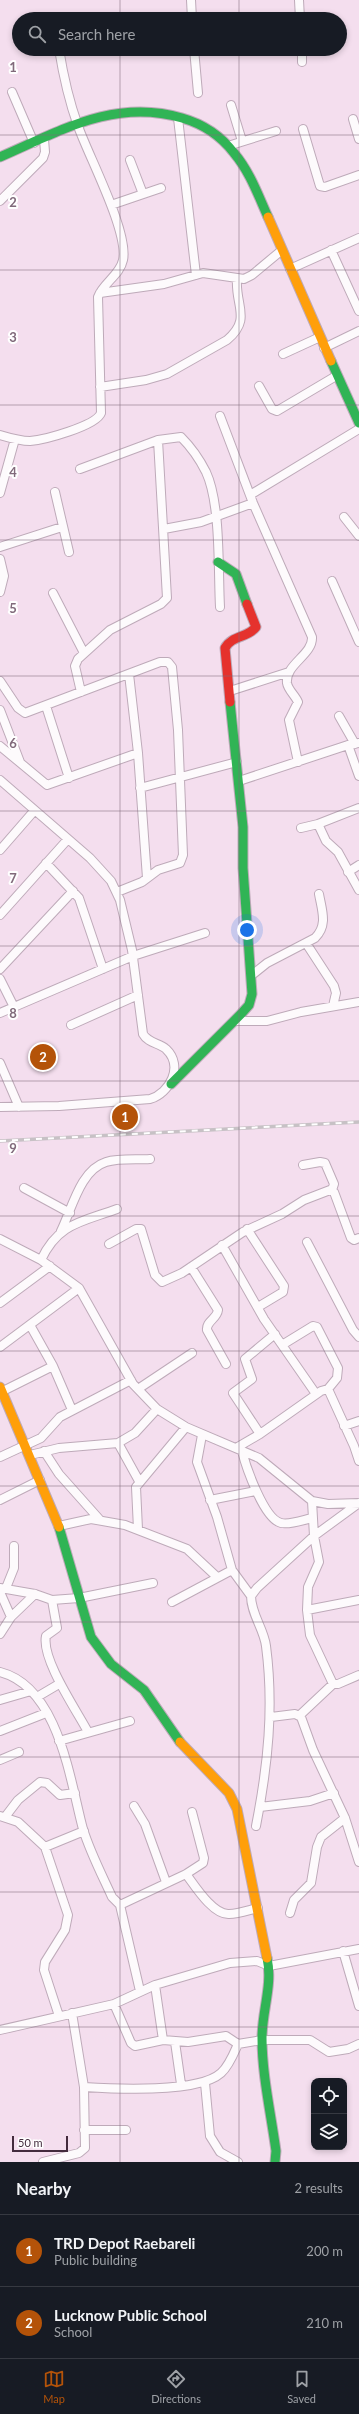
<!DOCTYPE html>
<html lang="en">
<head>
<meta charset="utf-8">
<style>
	:root { --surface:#171b24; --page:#20242c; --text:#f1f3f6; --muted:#9ea1a6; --line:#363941; --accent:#b45309 }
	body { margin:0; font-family:Lato,sans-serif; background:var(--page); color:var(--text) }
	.controls { position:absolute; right:12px; bottom:12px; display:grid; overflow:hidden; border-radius:8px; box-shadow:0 2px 6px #0003 }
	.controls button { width:36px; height:36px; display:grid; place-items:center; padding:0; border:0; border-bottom:1px solid var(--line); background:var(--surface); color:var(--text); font:20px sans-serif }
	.scale { position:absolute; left:12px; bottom:10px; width:56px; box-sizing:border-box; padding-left:4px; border:2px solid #432b3d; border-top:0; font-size:11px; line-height:14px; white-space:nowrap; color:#432b3d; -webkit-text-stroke:3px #fff; paint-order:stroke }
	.you { position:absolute; left:247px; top:930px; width:14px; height:14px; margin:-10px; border:3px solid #fff; border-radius:50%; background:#1a73e8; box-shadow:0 0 0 6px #1a73e833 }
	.badge { display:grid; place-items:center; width:26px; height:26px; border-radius:50%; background:var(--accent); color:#fff; font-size:13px; font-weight:700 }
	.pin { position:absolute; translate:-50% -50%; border:2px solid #fff; box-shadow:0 1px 4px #0006 }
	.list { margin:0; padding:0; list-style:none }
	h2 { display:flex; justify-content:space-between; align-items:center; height:52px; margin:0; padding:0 16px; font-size:17px }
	h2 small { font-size:13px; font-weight:400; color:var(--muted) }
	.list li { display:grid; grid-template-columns:26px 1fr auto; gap:12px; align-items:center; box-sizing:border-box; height:72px; padding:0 16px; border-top:1px solid var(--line) }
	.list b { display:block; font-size:15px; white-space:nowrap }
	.list p { margin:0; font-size:13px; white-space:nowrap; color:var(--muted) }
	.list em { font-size:13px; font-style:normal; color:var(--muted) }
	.icon { flex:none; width:22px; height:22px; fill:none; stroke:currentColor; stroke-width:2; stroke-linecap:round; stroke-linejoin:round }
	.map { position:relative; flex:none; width:359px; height:2162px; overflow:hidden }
	.search { position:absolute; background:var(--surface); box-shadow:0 2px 6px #0003; left:12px; right:12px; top:12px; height:44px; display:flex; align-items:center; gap:10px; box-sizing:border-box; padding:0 14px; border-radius:22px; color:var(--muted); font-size:15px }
	.sheet { height:196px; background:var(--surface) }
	nav { display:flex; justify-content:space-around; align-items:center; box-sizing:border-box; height:56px; border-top:1px solid var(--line); background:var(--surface); font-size:11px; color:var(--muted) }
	nav a { display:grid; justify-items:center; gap:2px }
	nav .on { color:var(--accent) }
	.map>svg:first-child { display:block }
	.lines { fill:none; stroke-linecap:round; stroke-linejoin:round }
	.street-casing { stroke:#beaab9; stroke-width:10 }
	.fast-casing { stroke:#beaab9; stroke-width:11 }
	.slow-casing { stroke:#beaab9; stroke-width:11 }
	.jam-casing { stroke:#beaab9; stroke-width:11 }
	.street { stroke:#fdfafc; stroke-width:8 }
	.fast { stroke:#30b455; stroke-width:9 }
	.slow { stroke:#ff9f0a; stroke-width:9 }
	.jam { stroke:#e5322d; stroke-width:9 }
	.rail-casing { stroke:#c7c1c5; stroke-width:3.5 }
	.rail { stroke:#fff; stroke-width:2; stroke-dasharray:6; stroke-linecap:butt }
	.grid { fill:none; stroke:#816a7b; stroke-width:1; stroke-opacity:0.55 }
	.grid-label { font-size:13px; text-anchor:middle; font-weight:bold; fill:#816a7b; stroke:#fff; stroke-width:4; stroke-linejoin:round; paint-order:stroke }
</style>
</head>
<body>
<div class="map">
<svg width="359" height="2162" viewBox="0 0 359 2162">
	<rect width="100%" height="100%" fill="#f4deee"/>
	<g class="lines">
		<g class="street-casing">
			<path id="street" d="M191 0 192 19
				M299 0 300 19
				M194 49 198 93
				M302 49V62
				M12 92 34 143
				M231 105 242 141
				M178 118 196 275
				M353 119 359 139
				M303 129 320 186 325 187 359 175
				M228 146 276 131
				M130 160 143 194
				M0 201 43 158 45 152 44 139
				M111 205 161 188
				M331 250 359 311
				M290 269 359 238
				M100 293 164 284 203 273 244 279 252 275 282 250
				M324 348 359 331
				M283 354 320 337
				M259 386 272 409 277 411 336 376
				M100 387 146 380 167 374 227 340C252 319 235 306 237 279
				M220 416 253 503 312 637C313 655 285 664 287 683 288 690 295 695 298 702L289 720 298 762
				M0 435C10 438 20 441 30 441 44 440 96 426 101 413L98 297C103 283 120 275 123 260 129 232 88 155 78 126 69 101 63 74 59 49
				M80 469 158 440 181 437C190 446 200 460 206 472 221 504 218 570 220 607
				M55 492 69 552
				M0 493 15 439
				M250 495 359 429
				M344 517 359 536
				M164 529 201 522 253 503
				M0 547 62 527
				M0 559 4 576 0 592
				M332 581 359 642
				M53 593 84 653
				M129 674 138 753 147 878
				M0 681 18 708 25 713 160 662H168L172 667 178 730 183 855 180 863 158 870 142 882 117 892
				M230 691 289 672
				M81 692 75 666 78 659 110 630 161 604 167 598 158 440
				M46 706 69 778
				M0 710 20 762
				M339 716 355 744
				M359 743 348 745 359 776
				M0 746 47 785 138 753
				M0 780 90 858 111 881 120 900 132 950 143 1034C148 1043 159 1043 166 1049 184 1066 170 1093 150 1099L59 1106 0 1107
				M239 781 348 745
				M140 788 237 762
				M318 824 326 841 338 852 359 890
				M301 828 318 824 359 808
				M0 850 34 811
				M46 863 79 898 103 969
				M348 872 359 865
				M0 915 68 839
				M306 943 334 986 336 993 333 1006
				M0 969 73 891
				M252 975 267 963 315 938C328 925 322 911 319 894
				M0 979 14 1007
				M0 1013 133 956 205 933
				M235 1021H267L301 1012 359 1002
				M71 1025 138 995
				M0 1063 19 1107
				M303 1165 320 1162 325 1163 334 1184 332 1190
				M24 1188 70 1213
				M247 1229 284 1286 283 1292 258 1307
				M61 1231C72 1209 80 1170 106 1162 119 1158 137 1160 150 1159
				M0 1239 41 1260 79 1288 133 1384 157 1409 186 1427 259 1458 312 1501 328 1504 359 1503
				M307 1242 353 1330 359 1337
				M109 1244 136 1229H141L155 1275 162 1282 182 1273 243 1232 282 1214 304 1200 330 1190 334 1192 351 1238 354 1240 359 1238
				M222 1245 264 1319 316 1394
				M41 1260C58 1223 82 1222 117 1209
				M191 1267 218 1310C217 1319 206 1321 207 1330L226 1364
				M0 1303 50 1266
				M30 1325 53 1366 72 1410
				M282 1345 313 1326 317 1327 338 1368 337 1378 328 1389
				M0 1347 79 1288
				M138 1389 192 1353
				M3 1391 53 1366
				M344 1426 359 1421
				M260 1434 233 1393 252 1379 245 1359 275 1334
				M202 1435 197 1462 217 1517 232 1570 251 1596
				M118 1443 139 1481
				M236 1448 260 1434 321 1391 328 1389 354 1446 359 1461
				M44 1451 59 1474 100 1520
				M242 1451C246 1467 264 1519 281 1523 290 1525 303 1520 312 1518
				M30 1455 59 1448 118 1443 135 1433 157 1409
				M0 1457 41 1438 60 1417 131 1380
				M0 1500 40 1480
				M210 1500 256 1491
				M312 1501 314 1536 319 1562 308 1587 307 1610 310 1635 333 1684H338L359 1675
				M59 1526 91 1519 125 1525 187 1549 217 1577
				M138 1529 136 1487 186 1427
				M0 1588 35 1594 52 1600 79 1598 153 1583
				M6 1588 14 1568V1546
				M0 1592 11 1617
				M52 1600 57 1628 46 1636C41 1659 77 1711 88 1732
				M172 1602 232 1570
				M307 1610 359 1600
				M0 1634 11 1617 35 1594
				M0 1672C59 1687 70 1781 83 1829 90 1852 102 1875 112 1897L120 1905 140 1991
				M37 1697 59 1684
				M0 1700 31 1691
				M300 1715 333 1684
				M271 1717 295 1714 301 1717 313 1750 345 1818 359 1862
				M0 1731 46 1713
				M59 1741 130 1721
				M0 1760 19 1752
				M134 1806 145 1824 166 1882
				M260 1807 310 1801 334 1793
				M0 1816 18 1822 45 1847 68 1915 65 1930 45 1962 44 1970 59 2016
				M5 1817 18 1800 40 1782 47 1783 60 1795 75 1793
				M256 1826C268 1765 274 1707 266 1646 264 1629 251 1614 251 1596L257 1588 314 1536 359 1503
				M45 1847 84 1831
				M186 1874C195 1886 213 1915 229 1914 239 1914 249 1910 258 1908
				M120 1905 186 1874 203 1863 204 1858 192 1812
				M290 1913 294 1900 311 1883 317 1847 321 1837 345 1818
				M343 1951 359 2006
				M155 1985 163 2040
				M114 2004 131 2043 135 2046 163 2040 188 2042 226 2036 238 2044 262 2040H310L329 2052 348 2049 359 2044
				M0 2030 114 2004 155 1985 230 1963 257 1961 269 1966 359 1949
				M175 2042 181 2084
				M205 2083 210 2136 220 2152 238 2162
				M84 2087C115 2089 199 2093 221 2073 229 2066 234 2053 238 2044
				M84 2130H126
				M43 2162 79 2153 85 2148 84 2087 72 2013"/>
		</g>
		<g class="fast-casing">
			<path id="fast" d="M0 157C60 131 115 98 182 118 203 124 221 136 234 153 250 172 258 195 268 217
				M331 361 359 423
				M218 562 236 574 247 604
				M171 1084 241 1014 249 1005 252 994 243 868V827L230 702
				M59 1527 91 1637 111 1664 144 1690 180 1742
				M267 1958C273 1984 262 2011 262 2038 262 2075 271 2114 276 2151L275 2162"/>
		</g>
		<g class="slow-casing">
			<path id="slow" d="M268 217 331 361
				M0 1387 59 1527
				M180 1742 229 1793 237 1809 267 1958"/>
		</g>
		<g class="jam-casing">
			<path id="jam" d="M230 702 225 648C232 635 248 638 256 627L247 604"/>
		</g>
		<use href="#street" class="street"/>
		<use href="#fast" class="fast"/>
		<use href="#slow" class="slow"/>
		<use href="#jam" class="jam"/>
		<g class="rail-casing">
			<path id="rail" d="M0 1141 359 1122"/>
		</g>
		<use href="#rail" class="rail"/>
	</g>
	<path class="grid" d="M120 0V19M239 0V19M120 49V2162M239 49V2162M0 135H359M0 270H359M0 405H359M0 540H359M0 676H359M0 811H359M0 946H359M0 1081H359M0 1216H359M0 1351H359M0 1486H359M0 1622H359M0 1757H359M0 1892H359M0 2027H359"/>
	<g class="grid-label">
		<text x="13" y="72">1</text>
		<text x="13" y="207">2</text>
		<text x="13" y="342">3</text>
		<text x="13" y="477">4</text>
		<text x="13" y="613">5</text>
		<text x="13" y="748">6</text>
		<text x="13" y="883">7</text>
		<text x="13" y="1018">8</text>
		<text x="13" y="1153">9</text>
	</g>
</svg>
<div class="controls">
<button><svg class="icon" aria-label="locate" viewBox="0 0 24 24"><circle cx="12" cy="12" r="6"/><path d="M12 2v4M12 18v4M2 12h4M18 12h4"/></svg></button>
<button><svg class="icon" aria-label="layers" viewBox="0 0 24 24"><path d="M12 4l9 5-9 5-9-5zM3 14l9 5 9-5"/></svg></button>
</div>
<div class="scale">50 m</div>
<div class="you"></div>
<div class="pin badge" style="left:125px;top:1117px">1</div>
<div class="pin badge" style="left:43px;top:1057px">2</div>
<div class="search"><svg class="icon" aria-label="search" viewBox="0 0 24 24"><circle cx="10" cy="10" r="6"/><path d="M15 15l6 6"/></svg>Search here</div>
</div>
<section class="sheet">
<h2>Nearby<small>2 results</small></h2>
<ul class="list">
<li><span class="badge">1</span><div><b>TRD Depot Raebareli</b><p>Public building</p></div><em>200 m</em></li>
<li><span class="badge">2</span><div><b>Lucknow Public School</b><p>School</p></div><em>210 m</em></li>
</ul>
</section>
<nav>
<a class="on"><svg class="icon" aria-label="map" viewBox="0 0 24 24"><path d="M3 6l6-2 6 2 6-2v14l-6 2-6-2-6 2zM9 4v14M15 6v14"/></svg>Map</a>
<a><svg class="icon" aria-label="directions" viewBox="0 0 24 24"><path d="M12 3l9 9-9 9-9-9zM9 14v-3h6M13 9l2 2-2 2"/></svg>Directions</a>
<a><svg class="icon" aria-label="saved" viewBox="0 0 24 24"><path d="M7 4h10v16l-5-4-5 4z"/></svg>Saved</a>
</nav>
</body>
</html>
